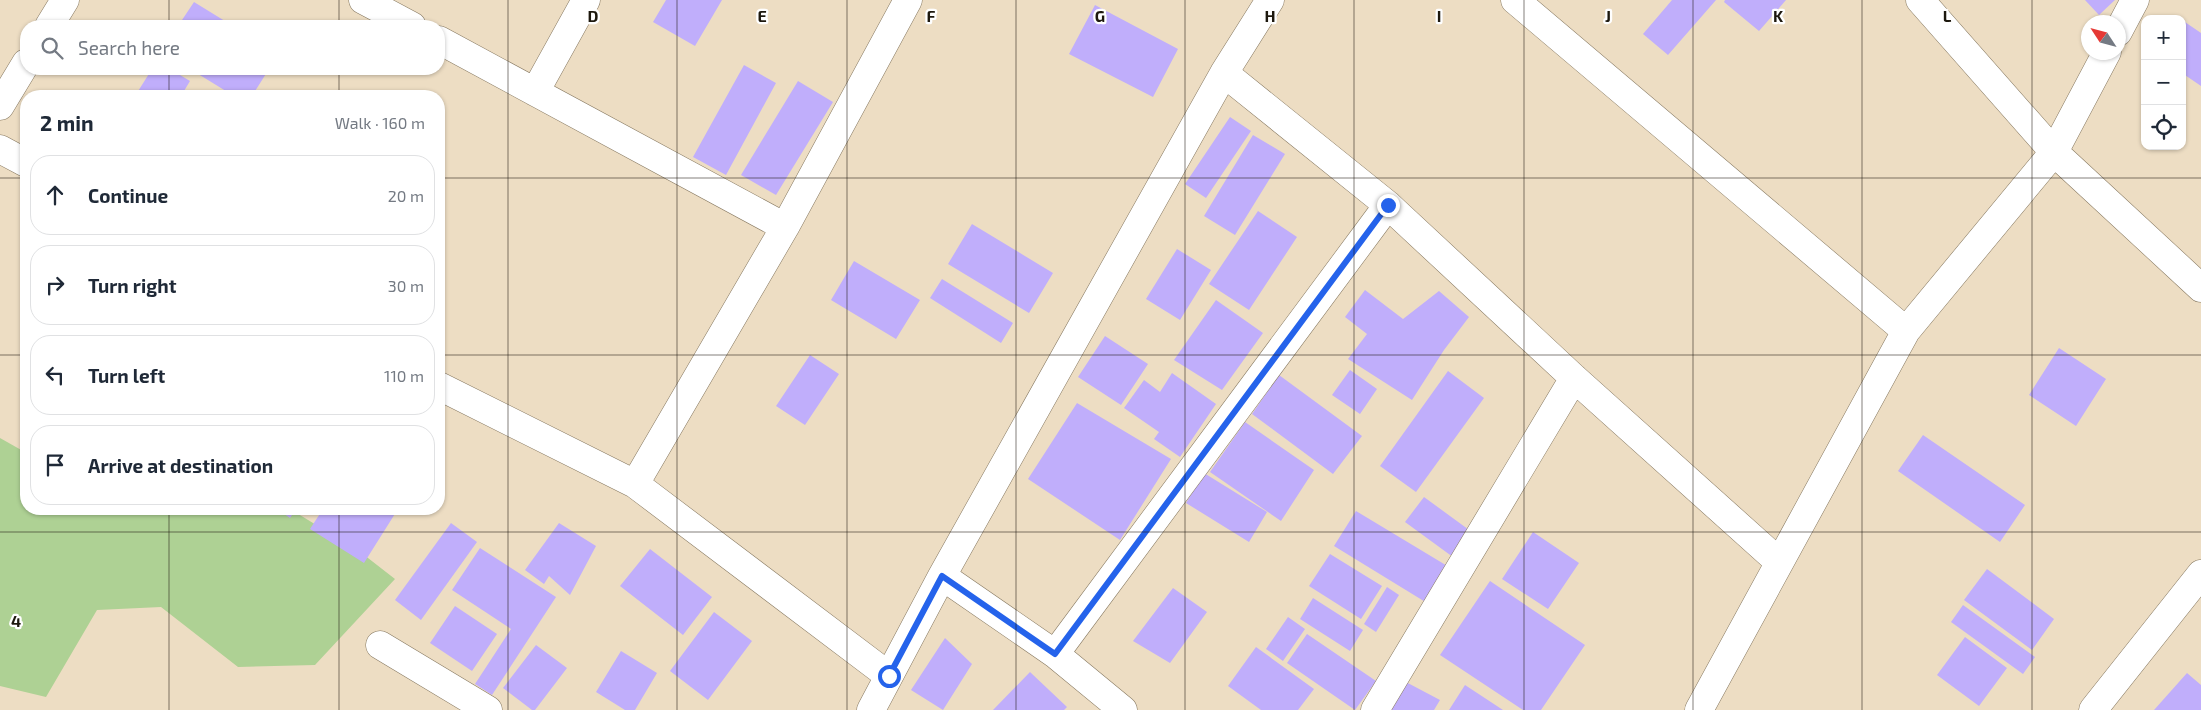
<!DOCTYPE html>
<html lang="en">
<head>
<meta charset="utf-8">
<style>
	:root { --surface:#fff; --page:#f2f2f3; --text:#1f2937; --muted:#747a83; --line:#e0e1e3 }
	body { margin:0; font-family:"Exo 2",sans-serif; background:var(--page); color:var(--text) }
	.controls { position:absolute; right:15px; top:15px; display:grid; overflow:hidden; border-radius:10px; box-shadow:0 1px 4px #0004 }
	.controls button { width:45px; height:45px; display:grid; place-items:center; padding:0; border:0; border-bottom:1px solid var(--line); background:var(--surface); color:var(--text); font:25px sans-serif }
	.compass { position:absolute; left:2081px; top:15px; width:45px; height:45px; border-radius:50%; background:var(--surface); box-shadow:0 1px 4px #0004; rotate:306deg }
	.stop { position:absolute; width:15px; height:15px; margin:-11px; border:4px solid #2563eb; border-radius:50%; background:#fff }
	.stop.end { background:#2563eb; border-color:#fff; box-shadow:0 1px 5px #0008 }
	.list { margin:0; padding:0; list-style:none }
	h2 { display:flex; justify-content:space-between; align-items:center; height:65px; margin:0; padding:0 20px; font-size:21px }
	h2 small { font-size:16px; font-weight:400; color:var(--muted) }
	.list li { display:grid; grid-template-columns:32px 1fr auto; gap:15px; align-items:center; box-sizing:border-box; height:80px; margin:0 10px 10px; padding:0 10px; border:1px solid var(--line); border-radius:20px }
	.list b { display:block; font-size:19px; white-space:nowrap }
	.list em { font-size:16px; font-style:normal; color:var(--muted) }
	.icon { flex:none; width:28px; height:28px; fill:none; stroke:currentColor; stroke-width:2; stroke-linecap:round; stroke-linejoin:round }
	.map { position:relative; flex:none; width:2201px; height:710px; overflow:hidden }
	.search { position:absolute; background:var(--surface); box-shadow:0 1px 4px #0004; left:20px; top:20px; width:425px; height:55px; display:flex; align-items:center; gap:12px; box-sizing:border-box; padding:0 18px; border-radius:20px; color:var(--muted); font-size:19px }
	.panel { position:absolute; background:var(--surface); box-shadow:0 1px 4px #0004; left:20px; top:90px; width:425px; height:425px; border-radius:20px }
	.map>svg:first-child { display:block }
	.green { fill:#aed194 }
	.building { fill:#c0aefb }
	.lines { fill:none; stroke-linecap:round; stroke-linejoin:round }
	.minor-casing { stroke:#867860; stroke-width:29 }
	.minor { stroke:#fff; stroke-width:28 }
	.route { stroke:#2563eb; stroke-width:6 }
	.grid { fill:none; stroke:#1d180e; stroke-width:1; stroke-opacity:0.55 }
	.grid-label { font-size:16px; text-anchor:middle; font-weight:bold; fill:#1d180e; stroke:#fff; stroke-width:4.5; stroke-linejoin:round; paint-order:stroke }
</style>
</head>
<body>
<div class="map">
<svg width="2201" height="710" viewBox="0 0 2201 710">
	<rect width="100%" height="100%" fill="#edddc3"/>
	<path class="green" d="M0 438 23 451 26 447V509H290L359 551 395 579 315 665 238 667 161 607 97 610 46 697 0 686Z"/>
	<path class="building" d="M666 0H722L695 46 653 22Z
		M1672 0H1716L1668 55 1643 34Z
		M1725 0H1786L1759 31 1724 2Z
		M2085 0H2115L2099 15Z
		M194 2 233 26H178Z
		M1095 5 1178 49 1153 97 1069 54Z
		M2182 20 2201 33V86L2182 73Z
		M744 65 776 83 726 175 693 157Z
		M152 69H170L190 81 181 96H135Z
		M190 69H269L252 96H234Z
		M798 81 833 102 776 195 741 175Z
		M1230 117 1251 131 1206 198 1185 184Z
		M1253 135 1285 154 1235 235 1204 216Z
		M1258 211 1297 237 1249 310 1209 284Z
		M972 224 1053 273 1029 313 948 264Z
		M1177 249 1211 270 1180 320 1146 299Z
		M854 261 920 300 896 339 831 300Z
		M942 279 1013 323 1001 343 930 298Z
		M1365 290 1403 319 1439 291 1469 317 1444 350 1412 400 1348 359 1367 334 1345 317Z
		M1216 300 1263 333 1222 390 1174 360Z
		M1105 336 1148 364 1121 405 1078 377Z
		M2059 348 2106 379 2076 426 2029 395Z
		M810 355 839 374 805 425 776 406Z
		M1350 370 1377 389 1360 414 1332 395Z
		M1448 371 1484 398 1416 492 1380 466Z
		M1172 373 1216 404 1180 457 1154 439 1159 432 1124 408 1144 380 1160 392Z
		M1279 375 1362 436 1333 474 1252 414Z
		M1077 403 1171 459 1120 540 1028 479Z
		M1245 422 1314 470 1281 521 1210 472Z
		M1923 435 2025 505 2000 542 1898 471Z
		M1204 473 1267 512 1249 542 1186 503Z
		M1424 497 1476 535 1457 560 1405 522Z
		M277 509H296L290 518Z
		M323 509H398L364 563 310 529Z
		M1356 511 1449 567 1427 603 1334 546Z
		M451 523 477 542 421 620 395 600Z
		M559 523 596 546 570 595 549 576 544 584 525 570Z
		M1533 532 1579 563 1548 609 1502 579Z
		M480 548 556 597 492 695 475 684 511 629 452 590Z
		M650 549 712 597 683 635 620 586Z
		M1330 554 1382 586 1361 619 1309 586Z
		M1987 569 2054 619 2032 650 1964 600Z
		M1490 581 1585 645 1541 710H1523L1440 655Z
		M1387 587 1399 595 1376 632 1364 624Z
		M1173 588 1207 612 1170 663 1133 641Z
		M1313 598 1363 630 1350 651 1300 619Z
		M1963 605 2035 657 2023 674 1951 622Z
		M455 606 497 634 472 671 430 643Z
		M714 612 752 641 708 700 670 671Z
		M1288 617 1305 629 1283 661 1266 649Z
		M1307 634 1376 681 1355 710 1287 663Z
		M1965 637 2007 668 1979 706 1937 675Z
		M945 638 972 664 943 710 911 690Z
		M536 645 567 668 535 710H532L503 688Z
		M1256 647 1314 689 1298 710H1261L1228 686Z
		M621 651 657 673 635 710H625L596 692Z
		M1030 672 1067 707 1064 710H993Z
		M2187 673 2201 685V710H2154Z
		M1404 681 1440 700 1434 710H1388Z
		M1465 685 1503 710H1449Z"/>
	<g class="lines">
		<g class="minor-casing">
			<path id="minor" d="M363 0 412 26
				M1515 0 1906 331
				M1920 0 2054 152 2201 288
				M49 26 65 0
				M2118 32 2135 0
				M439 40 785 227
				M1224 73 1388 205 1574 378 1779 562
				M535 92 586 0
				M0 106 26 63
				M0 149 26 163
				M439 386 635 484 889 676
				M635 484 785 227 908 0
				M942 576 1055 654 1123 710
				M380 645 488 710
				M1055 654 1388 205
				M871 710 942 576 1224 73 1270 0
				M1375 710 1574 378
				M1699 710 1906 331 2054 152 2107 52
				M2093 710 2201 574"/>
		</g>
		<use href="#minor" class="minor"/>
	</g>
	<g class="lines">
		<path class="route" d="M889 676 942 576 1055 654 1388 205"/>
	</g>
	<path class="grid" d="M169 0V26M339 0V26M508 0V710M677 0V710M847 0V710M1016 0V710M1185 0V710M1354 0V710M1524 0V710M1693 0V710M1862 0V710M2032 0V710M169 69V96M339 69V96M0 178H26M439 178H2201M0 355H26M439 355H2201M169 509V710M339 509V710M0 532H2201"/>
	<g class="grid-label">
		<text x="593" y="22">D</text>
		<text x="762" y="22">E</text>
		<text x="931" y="22">F</text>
		<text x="1100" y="22">G</text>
		<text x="1270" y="22">H</text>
		<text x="1439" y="22">I</text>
		<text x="1608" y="22">J</text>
		<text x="1778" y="22">K</text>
		<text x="1947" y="22">L</text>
		<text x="16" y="627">4</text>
	</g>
</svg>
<div class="controls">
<button>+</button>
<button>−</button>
<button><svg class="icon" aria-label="locate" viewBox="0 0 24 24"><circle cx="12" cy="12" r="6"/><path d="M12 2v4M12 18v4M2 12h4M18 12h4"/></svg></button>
</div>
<svg class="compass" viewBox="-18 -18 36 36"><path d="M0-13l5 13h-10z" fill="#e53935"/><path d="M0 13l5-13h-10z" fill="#747a83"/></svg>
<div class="stop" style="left:889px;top:676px"></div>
<div class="stop end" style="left:1388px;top:205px"></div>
<div class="search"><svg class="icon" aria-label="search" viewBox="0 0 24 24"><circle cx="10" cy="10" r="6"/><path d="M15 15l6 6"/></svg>Search here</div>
<section class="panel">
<h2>2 min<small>Walk · 160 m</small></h2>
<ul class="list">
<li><svg class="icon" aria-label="ahead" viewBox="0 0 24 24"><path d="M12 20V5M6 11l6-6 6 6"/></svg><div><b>Continue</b></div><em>20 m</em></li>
<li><svg class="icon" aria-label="right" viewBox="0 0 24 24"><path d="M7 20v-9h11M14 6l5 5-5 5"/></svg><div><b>Turn right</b></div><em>30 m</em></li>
<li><svg class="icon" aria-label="left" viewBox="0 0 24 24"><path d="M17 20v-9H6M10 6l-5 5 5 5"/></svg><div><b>Turn left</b></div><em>110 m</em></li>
<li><svg class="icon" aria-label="arrive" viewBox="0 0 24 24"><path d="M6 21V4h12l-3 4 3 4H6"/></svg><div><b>Arrive at destination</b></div></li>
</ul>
</section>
</div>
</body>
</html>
